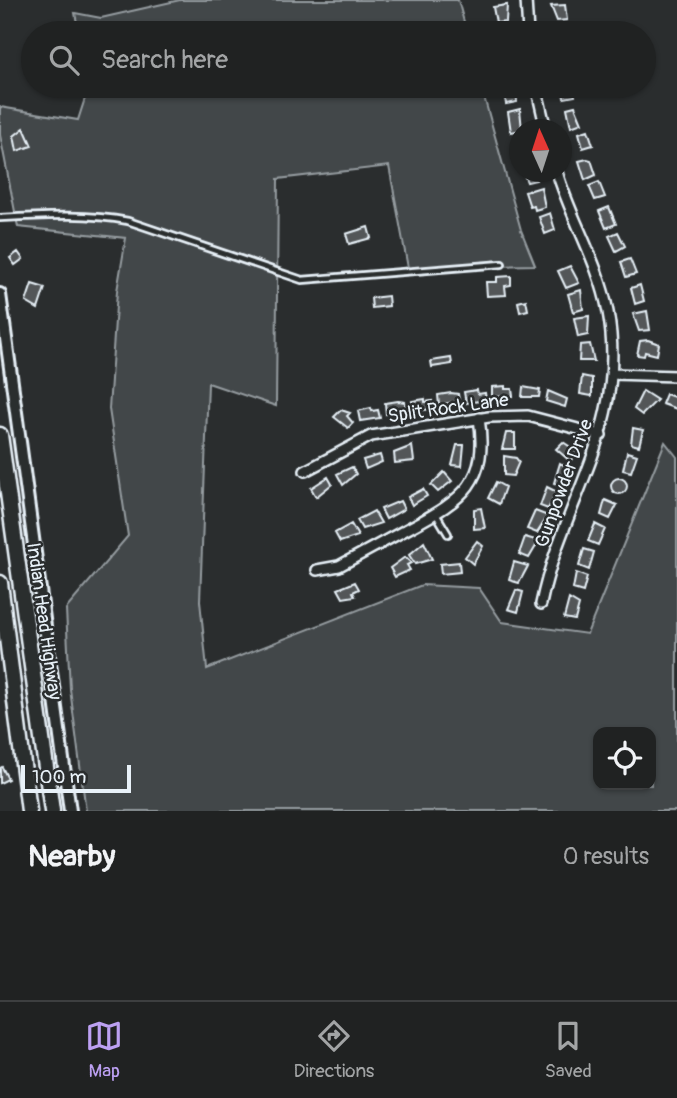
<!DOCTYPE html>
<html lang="en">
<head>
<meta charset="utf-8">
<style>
	:root { --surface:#202222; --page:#2d2f2f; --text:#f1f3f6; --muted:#a2a4a5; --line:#3d3f40; --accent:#bca0f2 }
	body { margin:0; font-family:Pangolin,sans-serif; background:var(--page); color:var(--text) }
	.controls { position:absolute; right:21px; bottom:21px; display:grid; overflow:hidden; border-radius:14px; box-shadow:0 2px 5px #0004 }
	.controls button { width:63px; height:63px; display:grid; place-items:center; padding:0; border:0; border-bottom:2px solid var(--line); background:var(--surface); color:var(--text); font:35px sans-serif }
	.compass { position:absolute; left:509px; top:119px; width:63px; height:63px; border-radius:50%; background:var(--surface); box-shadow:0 2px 5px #0004; rotate:357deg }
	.scale { position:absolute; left:21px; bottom:18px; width:110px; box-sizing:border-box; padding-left:7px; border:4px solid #e8f1f8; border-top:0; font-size:19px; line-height:24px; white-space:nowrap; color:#e8f1f8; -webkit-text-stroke:5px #2a2d2e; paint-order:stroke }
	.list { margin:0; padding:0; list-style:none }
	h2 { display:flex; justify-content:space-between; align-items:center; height:91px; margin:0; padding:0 28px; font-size:30px }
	h2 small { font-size:23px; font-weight:400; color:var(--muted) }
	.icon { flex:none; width:38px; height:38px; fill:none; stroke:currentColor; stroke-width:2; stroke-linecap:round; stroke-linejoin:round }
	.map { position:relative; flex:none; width:677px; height:811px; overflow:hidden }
	.search { position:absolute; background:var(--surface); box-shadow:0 2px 5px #0004; left:21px; right:21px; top:21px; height:77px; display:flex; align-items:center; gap:18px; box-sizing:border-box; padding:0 24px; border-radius:38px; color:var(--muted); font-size:26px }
	.sheet { height:189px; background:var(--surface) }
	nav { display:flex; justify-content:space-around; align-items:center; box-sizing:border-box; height:98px; border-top:2px solid var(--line); background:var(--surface); font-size:19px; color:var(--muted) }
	nav a { display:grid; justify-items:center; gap:4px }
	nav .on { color:var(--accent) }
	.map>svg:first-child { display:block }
	.green { fill:#424648; stroke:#959ca0; stroke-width:2; fill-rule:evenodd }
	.building { fill:#535759; stroke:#e8f1f8; stroke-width:2 }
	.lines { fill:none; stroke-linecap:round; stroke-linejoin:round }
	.service-casing { stroke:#e8f1f8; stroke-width:10 }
	.minor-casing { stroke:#e8f1f8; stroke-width:14 }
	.tertiary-casing { stroke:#e8f1f8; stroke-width:16 }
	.trunk-casing { stroke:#e8f1f8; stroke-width:19 }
	.service { stroke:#2a2d2e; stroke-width:4.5 }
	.minor { stroke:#2a2d2e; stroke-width:9 }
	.tertiary { stroke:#2a2d2e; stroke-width:10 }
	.trunk { stroke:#2a2d2e; stroke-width:14 }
	.labels { text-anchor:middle; stroke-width:5; stroke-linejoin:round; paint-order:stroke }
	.street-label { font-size:19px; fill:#e8f1f8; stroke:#2a2d2e }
</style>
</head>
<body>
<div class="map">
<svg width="677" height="811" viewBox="0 0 677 811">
	<rect width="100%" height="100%" fill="#2a2d2e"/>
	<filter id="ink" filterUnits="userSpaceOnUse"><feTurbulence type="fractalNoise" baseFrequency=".0143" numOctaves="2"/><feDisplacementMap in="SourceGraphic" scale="14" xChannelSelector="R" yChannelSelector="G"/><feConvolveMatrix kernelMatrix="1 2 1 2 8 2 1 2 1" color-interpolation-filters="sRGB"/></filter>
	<g filter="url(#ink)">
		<path class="green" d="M180 0H458L467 33H79L75 13 101 18Z
			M89 86H481L521 230 535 265 408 268 389 166 278 179 276 406 208 383 200 601 207 669 422 585 479 588 502 622 587 634 665 442 677 457V811H86L70 689 66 609 128 536 109 409 117 291 126 238 18 227 0 135V107L78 120ZM598 732H651V785H598Z"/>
		<path class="building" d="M507 5 506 22 496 23 493 7Z
			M565 5 567 20 557 21 551 6Z
			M516 86 517 102 506 104 503 87Z
			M562 86H573L575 96 564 98Z
			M575 106 582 123 571 127 567 108Z
			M520 109 522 130 511 132 508 112Z
			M24 128 32 146 17 151 14 136Z
			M588 130 593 145 583 148 579 133Z
			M587 159 591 160 596 175 585 180 579 161Z
			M523 172H534L536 180 527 182Z
			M599 182 605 197 595 200 589 186Z
			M541 187 545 207 535 210 534 206 530 207 525 192Z
			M609 207 616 224 606 228 599 211Z
			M550 213 555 230 545 234 539 217Z
			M368 227 371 238 349 244 346 234Z
			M618 232 625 246 616 251 609 236Z
			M18 252 23 259 15 265 10 258Z
			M630 259 636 274 626 277 621 262Z
			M570 266 579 283 566 288 558 271Z
			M511 276V285L505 286 506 295 487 296 486 282H497V277Z
			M32 284 45 288 38 309 26 302Z
			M640 285 644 301 635 304 631 288Z
			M581 290 583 309 573 312 568 294Z
			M388 296 389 306 372 308 371 298Z
			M526 300 528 310 520 312 518 302Z
			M647 311 650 330 639 331 633 314Z
			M589 316 588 335 578 337 574 318Z
			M648 340 659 344 657 355 645 352 644 356 637 355 640 341Z
			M590 344 594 361H579L580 345Z
			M451 358 452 364 432 367 431 361Z
			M582 376 592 378V396L580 394Z
			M505 386V389H512L513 396 492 397V387Z
			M523 387 540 390 539 397H522Z
			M477 390 478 394 485 393 486 400 466 403 464 392Z
			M548 391 567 399 565 407 546 401Z
			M643 391 657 400 642 415 634 409Z
			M451 393 458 394 459 401 439 405 438 395Z
			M666 394 677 398V409L662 404Z
			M425 399V402L432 401 433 409 413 411 412 401Z
			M398 401 405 402 406 410 386 414 385 403Z
			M371 408 372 411 378 410 380 418 360 421 358 411Z
			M341 410 350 413 347 416 353 423 348 428 334 417Z
			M633 428 643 430 639 446 631 444Z
			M506 433H515V449H502Z
			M563 442 578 452 570 461 556 449Z
			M457 445H464L462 466 452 465Z
			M412 446 414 461 395 463 394 453Z
			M627 452 637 455 631 472 623 470Z
			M380 455 382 462 366 469 363 460Z
			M504 456 516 458 519 462 513 476 504 475Z
			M560 463 569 468 561 486 554 483Z
			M352 467 356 474 343 485 337 474Z
			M444 472 452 481 438 492 431 485Z
			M328 477 332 484 316 497 311 488Z
			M611 486a8 8 0 1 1 16 0a8 8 0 1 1-16 0Z
			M496 482 505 487 499 504 488 498Z
			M547 487 557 492 548 509 540 506Z
			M423 489 427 496 412 505 408 497Z
			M605 500 617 505 610 519 601 515Z
			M400 501 404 509 386 519 381 509Z
			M481 508 485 528 474 529V509Z
			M374 511 381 523 362 529 357 520Z
			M535 511 548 516 537 533 527 529Z
			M351 524 358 536 340 542 335 533Z
			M595 524 605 529 598 545 588 541Z
			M525 537 539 541 529 558 519 554Z
			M477 541 483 546 473 564 465 557Z
			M424 542 432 559 415 564 409 555Z
			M584 549 594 552 589 570 579 566Z
			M405 557 411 563 407 565 410 570 395 577 390 568Z
			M459 562 460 572 441 574 440 564Z
			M514 562 528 566 519 583 509 580Z
			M576 573 587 577 583 592 573 589Z
			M355 582 359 589 353 592 355 596 343 598 338 589Z
			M516 590 523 592 518 612 508 609Z
			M569 599 579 605 575 620 564 618Z
			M2 767 8 779 0 783V768Z"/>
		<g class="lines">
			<g class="service-casing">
				<path id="service" d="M0 218C43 216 86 213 128 221L302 280 502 264
					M436 514 448 534"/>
			</g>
			<g class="minor-casing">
				<path id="minor" d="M526 0 528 33
					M536 86 546 130
					M612 374 677 376
					M305 471 371 436 489 417 528 416 601 435
					M317 570 339 566C363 553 387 540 411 527 463 499 489 482 479 418
					M541 604C562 501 629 426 608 312 599 263 571 219 557 172"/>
			</g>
			<g class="tertiary-casing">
				<path id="tertiary" d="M0 294 70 811"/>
			</g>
			<g class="trunk-casing">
				<path id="trunk" d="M0 435 52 811
					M0 583 29 811"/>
			</g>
			<use href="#service" class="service"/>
			<use href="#minor" class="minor"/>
			<use href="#tertiary" class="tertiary"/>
			<use href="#trunk" class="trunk"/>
		</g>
	</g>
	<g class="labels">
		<g class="street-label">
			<text transform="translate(448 407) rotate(-8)" y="7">Split Rock Lane</text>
			<text transform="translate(563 483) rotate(-70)" y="7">Gunpowder Drive</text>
			<text transform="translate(45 621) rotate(82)" y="7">Indian Head Highway</text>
		</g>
	</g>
</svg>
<div class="controls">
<button><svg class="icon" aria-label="locate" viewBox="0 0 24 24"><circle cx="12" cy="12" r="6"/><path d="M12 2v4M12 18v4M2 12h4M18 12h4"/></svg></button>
</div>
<svg class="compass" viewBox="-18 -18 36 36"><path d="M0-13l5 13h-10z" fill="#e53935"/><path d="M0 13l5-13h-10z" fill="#a2a4a5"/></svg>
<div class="scale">100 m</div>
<div class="search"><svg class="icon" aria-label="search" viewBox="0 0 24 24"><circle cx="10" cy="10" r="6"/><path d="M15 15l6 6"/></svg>Search here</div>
</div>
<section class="sheet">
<h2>Nearby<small>0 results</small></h2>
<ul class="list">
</ul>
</section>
<nav>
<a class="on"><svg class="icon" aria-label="map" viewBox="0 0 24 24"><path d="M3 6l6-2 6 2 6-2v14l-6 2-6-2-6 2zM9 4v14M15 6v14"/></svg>Map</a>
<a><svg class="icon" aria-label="directions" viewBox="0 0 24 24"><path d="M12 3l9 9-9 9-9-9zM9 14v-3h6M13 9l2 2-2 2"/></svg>Directions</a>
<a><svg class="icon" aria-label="saved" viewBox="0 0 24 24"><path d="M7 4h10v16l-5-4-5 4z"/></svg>Saved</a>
</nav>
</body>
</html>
